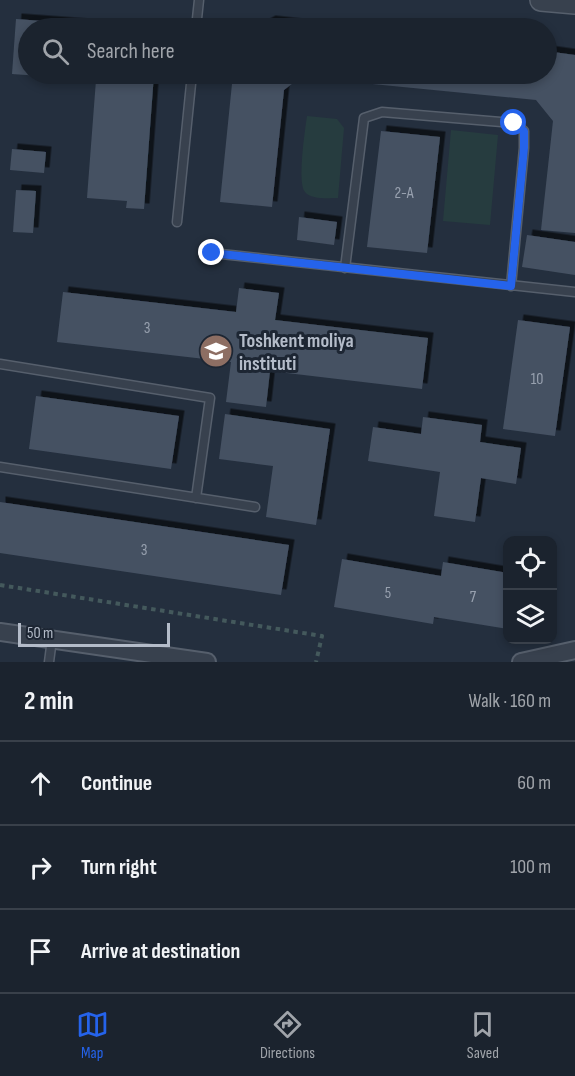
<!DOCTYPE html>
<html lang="en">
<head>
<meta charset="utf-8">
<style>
	:root { --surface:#1b232e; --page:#282f3a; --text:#f1f3f6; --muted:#a0a4aa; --line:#39404a; --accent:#2563eb }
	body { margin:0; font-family:"Sofia Sans Condensed",sans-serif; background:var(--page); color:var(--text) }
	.controls { position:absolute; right:18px; bottom:18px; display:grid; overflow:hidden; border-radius:12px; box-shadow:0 3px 9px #0003 }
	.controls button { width:54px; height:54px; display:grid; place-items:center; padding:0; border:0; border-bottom:2px solid var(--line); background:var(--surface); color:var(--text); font:30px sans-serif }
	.scale { position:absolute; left:18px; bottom:15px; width:152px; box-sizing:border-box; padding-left:6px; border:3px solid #b4bcc9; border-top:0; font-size:16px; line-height:21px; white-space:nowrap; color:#b4bcc9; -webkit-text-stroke:4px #1d2633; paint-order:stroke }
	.stop { position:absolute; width:18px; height:18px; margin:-14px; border:4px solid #2563eb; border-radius:50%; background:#fff }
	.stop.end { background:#2563eb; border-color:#fff; box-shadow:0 2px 6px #0008 }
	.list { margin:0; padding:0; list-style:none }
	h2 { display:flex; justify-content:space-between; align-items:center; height:78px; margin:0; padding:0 24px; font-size:26px }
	h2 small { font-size:20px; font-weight:400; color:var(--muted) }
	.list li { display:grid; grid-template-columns:39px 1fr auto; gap:18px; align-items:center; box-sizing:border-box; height:84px; padding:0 24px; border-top:2px solid var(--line) }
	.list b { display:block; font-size:22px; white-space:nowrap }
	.list em { font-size:20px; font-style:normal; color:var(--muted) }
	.icon { flex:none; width:33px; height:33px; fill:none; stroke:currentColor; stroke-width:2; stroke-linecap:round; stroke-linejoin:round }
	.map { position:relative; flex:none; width:575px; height:662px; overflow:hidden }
	.search { position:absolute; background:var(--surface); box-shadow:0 3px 9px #0003; left:18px; right:18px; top:18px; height:66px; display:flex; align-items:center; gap:15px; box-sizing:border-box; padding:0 21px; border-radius:33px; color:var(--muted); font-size:22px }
	.sheet { height:330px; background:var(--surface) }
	nav { display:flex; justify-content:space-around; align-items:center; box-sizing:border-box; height:84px; border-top:2px solid var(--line); background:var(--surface); font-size:16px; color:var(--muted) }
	nav a { display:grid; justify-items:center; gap:3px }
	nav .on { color:var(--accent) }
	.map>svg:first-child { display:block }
	.grass { fill:#263c3f }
	.building { fill:#455162; filter:url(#shadow) }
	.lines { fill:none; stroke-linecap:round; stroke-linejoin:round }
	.service-casing { stroke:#565f6c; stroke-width:11 }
	.minor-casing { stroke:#565f6c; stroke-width:20 }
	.tertiary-casing { stroke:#565f6c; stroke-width:24 }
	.path { stroke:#44595c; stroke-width:4; stroke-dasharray:4.5 4.5; stroke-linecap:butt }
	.service { stroke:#38414e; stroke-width:8 }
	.minor { stroke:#38414e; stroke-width:16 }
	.tertiary { stroke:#38414e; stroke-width:21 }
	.route { stroke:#2563eb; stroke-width:8 }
	.labels { text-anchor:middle; stroke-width:6; stroke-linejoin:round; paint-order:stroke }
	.number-label { font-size:16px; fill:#98a1af }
	.poi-label { font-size:20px; font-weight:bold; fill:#b4bcc9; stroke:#1d2633; text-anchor:start }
</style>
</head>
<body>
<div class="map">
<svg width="575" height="662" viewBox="0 0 575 662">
	<defs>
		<filter id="shadow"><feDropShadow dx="5.5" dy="-5.5" stdDeviation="0" flood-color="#0009"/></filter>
	</defs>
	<rect width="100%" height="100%" fill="#242f3e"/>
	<path class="grass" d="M307 116 337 119 344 128 338 198C329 198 311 200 305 192 297 183 305 130 307 116Z
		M451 130 498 135 490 225 443 221Z"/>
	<path class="building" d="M16 19 122 27V28H28V74H154L144 209 126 208 127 201 87 198 96 80 12 74Z
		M270 21 323 27V28H257Z
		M546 51 575 55V233L541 230 553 121 536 100 301 77 284 90 272 207 220 202 233 74H546Z
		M381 131 440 137 427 253 367 247Z
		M12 149 46 152 44 173 10 170Z
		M16 190 36 191 33 233 13 232Z
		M299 217 337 222 334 245 297 240Z
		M527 235 575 242V275L522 267Z
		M239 288 279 293 275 320 428 338 422 389 270 371 266 407 226 402 231 362 57 342 63 292 236 312Z
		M518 320 570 327 555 436 503 429Z
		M36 396 179 416 171 469 29 449Z
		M225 414 330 429 316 525 266 517 273 466 219 459Z
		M423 417 482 425 480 442 521 448 516 484 481 478 475 522 434 516 440 472 368 461 373 427 421 434Z
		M0 502 289 545 281 595 0 553Z
		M342 559 441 576 443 562 508 573V629L434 617 433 624 334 607Z"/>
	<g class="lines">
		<g class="service-casing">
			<path id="service" d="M196 28 199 0
				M177 222 192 74
				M212 253 575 292
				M345 268 364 118 382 112 514 123 524 131V148L511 286
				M0 364 210 398 196 498
				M0 467 255 507
				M49 662 52 639"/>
		</g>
		<g class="minor-casing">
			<path id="minor" d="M0 632 207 662
				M521 662 575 650"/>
		</g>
		<g class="tertiary-casing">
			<path id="tertiary" d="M541 0 575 3"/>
		</g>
		<path class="path" d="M0 585 322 636 316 662"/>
		<use href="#service" class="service"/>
		<use href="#minor" class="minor"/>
		<use href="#tertiary" class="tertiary"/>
	</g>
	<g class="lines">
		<path class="route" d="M212 253 511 286 524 148V131L514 123"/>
	</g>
	<defs>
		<g id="university-disc" transform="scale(1.725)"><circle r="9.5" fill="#8d6e63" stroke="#1d2633"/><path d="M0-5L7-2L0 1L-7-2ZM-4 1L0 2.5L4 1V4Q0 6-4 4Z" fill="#fff"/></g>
	</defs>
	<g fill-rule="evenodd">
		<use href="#university-disc" x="216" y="351"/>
	</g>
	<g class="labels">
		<g class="number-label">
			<text x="404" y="198">2-A</text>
			<text x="147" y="333">3</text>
			<text x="537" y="384">10</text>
			<text x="144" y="555">3</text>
			<text x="388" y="598">5</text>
			<text x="473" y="602">7</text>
		</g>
		<g class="poi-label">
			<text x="239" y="347">Toshkent moliya<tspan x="239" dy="23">instituti</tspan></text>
		</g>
	</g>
</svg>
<div class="controls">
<button><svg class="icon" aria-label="locate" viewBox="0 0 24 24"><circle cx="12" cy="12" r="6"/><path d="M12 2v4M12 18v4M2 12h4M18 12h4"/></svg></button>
<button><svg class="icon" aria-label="layers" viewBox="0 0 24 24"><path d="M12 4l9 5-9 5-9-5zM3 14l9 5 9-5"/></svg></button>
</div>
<div class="scale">50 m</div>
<div class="stop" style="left:514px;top:123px"></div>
<div class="stop end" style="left:212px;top:253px"></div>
<div class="search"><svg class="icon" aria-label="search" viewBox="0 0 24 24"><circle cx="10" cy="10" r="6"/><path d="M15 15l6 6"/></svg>Search here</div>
</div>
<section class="sheet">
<h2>2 min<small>Walk · 160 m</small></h2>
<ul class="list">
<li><svg class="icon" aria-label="ahead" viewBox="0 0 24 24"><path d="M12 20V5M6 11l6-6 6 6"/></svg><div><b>Continue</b></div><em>60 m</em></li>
<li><svg class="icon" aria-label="right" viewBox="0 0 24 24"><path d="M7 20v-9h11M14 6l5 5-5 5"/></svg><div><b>Turn right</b></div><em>100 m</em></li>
<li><svg class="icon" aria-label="arrive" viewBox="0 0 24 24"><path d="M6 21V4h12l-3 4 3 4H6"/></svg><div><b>Arrive at destination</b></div></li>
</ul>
</section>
<nav>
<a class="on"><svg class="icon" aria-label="map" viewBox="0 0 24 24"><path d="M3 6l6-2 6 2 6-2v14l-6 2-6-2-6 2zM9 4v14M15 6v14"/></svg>Map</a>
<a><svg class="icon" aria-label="directions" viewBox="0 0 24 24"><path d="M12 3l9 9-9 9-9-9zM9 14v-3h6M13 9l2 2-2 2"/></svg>Directions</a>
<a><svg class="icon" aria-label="saved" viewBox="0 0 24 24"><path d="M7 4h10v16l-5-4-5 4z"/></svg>Saved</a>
</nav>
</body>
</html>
